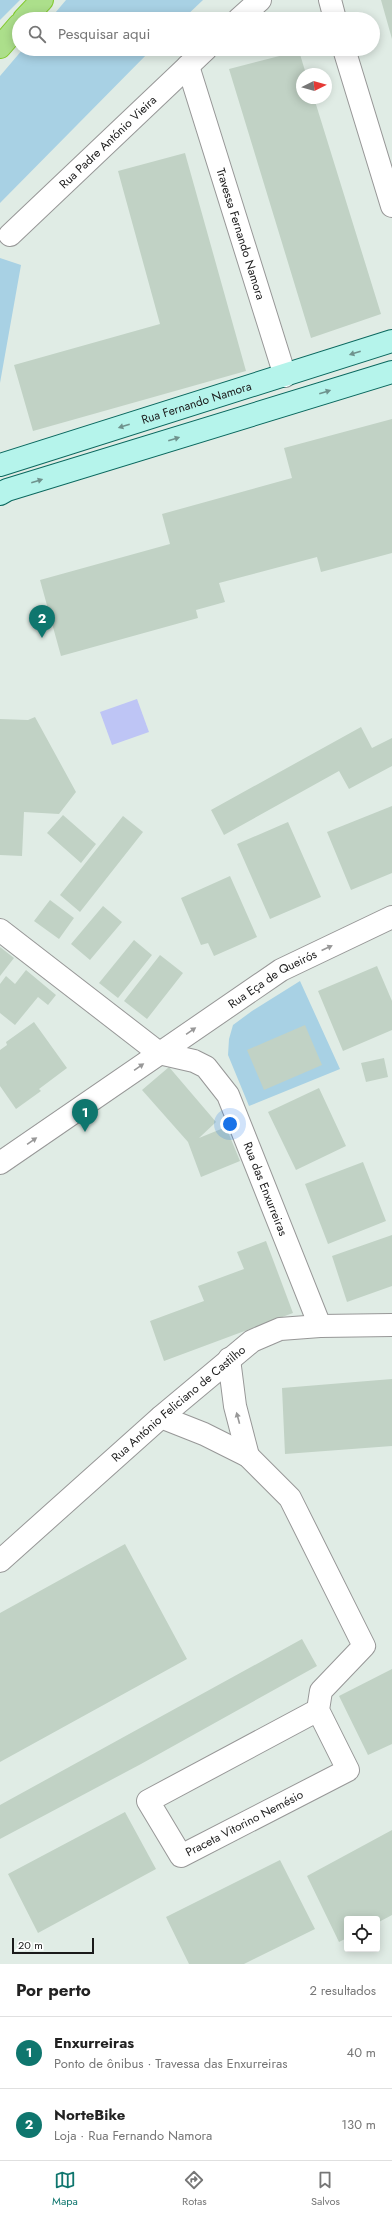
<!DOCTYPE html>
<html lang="pt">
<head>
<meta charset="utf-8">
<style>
	:root { --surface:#fff; --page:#f6f6f6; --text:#222; --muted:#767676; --line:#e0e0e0; --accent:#0f766e }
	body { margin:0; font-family:Jost,sans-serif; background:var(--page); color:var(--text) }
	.controls { position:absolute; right:12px; bottom:12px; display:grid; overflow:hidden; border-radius:4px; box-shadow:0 2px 10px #0003 }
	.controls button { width:36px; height:36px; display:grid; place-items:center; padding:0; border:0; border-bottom:1px solid var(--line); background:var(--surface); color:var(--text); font:20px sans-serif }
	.compass { position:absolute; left:296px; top:68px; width:36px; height:36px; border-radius:50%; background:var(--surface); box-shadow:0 2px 10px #0003; rotate:85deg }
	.scale { position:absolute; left:12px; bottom:10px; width:82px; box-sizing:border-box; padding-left:4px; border:2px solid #1a1a1a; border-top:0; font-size:11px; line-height:14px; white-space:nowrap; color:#1a1a1a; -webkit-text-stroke:3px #fff; paint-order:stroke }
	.you { position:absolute; left:230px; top:1124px; width:14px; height:14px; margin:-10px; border:3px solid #fff; border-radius:50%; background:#1a73e8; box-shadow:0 0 0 6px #1a73e833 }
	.badge { display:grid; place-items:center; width:26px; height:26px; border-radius:50%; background:var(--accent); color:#fff; font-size:13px; font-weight:700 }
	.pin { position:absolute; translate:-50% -33px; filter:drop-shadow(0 1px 2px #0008) }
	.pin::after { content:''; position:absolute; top:21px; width:14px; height:12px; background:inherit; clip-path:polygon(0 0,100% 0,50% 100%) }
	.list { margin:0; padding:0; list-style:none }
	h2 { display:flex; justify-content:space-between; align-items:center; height:52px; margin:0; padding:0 16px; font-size:17px }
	h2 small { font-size:13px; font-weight:400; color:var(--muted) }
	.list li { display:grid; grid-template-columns:26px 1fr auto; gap:12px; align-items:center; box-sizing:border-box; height:72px; padding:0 16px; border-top:1px solid var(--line) }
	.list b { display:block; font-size:15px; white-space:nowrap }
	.list p { margin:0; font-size:13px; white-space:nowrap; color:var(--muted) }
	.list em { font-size:13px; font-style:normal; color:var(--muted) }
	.icon { flex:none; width:22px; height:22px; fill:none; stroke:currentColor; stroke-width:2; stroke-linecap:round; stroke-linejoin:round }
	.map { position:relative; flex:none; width:392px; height:1964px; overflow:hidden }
	.search { position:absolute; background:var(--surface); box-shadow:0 2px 10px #0003; left:12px; right:12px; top:12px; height:44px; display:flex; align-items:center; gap:10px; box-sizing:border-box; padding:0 14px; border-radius:22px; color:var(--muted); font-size:15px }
	.sheet { height:196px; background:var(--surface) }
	nav { display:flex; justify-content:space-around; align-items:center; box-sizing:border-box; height:56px; border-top:1px solid var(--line); background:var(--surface); font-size:11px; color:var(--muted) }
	nav a { display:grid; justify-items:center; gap:2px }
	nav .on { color:var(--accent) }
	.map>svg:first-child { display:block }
	.grass { fill:#a8d1e4 }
	.park { fill:#bec5f5 }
	.building { fill:#c1d2c5 }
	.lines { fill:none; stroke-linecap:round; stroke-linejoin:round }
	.street-casing { stroke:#979797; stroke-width:24 }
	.secondary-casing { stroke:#0b685f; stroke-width:24 }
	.highway-casing { stroke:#83c92e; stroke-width:24 }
	.street { stroke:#fff; stroke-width:22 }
	.secondary { stroke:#b5f4eb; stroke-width:22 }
	.highway { stroke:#acdf8b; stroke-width:22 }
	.oneway { fill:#6f928d }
	.oneway2 { fill:#989898 }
	.labels { text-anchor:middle; stroke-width:3; stroke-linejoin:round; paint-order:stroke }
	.street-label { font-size:12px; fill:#1a1a1a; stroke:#fff }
</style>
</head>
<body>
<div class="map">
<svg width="392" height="1964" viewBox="0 0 392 1964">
	<rect width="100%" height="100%" fill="#e0ece5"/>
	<path class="grass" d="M0 0H20L0 20Z
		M66 0H203L183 19H50Z
		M23 49H152L0 203V76Z
		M0 258 21 265 0 383Z
		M300 981 340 1069 249 1106 228 1055 229 1039 233 1025 252 1011Z"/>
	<path class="park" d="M137 699 149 732 112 745 100 712Z"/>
	<path class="building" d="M381 0H392V39Z
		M299 51 306 74H302V98H314L381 314 311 338 229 69Z
		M185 153 246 371 33 431 14 365 160 324 118 171Z
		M392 419V553L321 572 317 557 219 583 225 602 196 610 198 618 61 656 40 580 170 544 162 514 292 478 284 448Z
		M35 717 76 792 59 814 24 812 22 856 0 855V719L28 720Z
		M361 727 372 748 392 738V766L349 789 339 771 224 835 211 810Z
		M392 806V873L351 890 327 832Z
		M63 815 96 844 81 863 47 833Z
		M123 816 143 832 80 912 60 895Z
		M288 822 321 897 270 919 237 844Z
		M230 876 257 937 214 956 208 943 201 945 181 898Z
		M50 900 74 918 59 939 34 921Z
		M103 906 122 922 90 960 71 944Z
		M134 940 152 955 118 998 99 983Z
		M0 947 14 958 0 976Z
		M160 955 183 973 147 1019 124 1001Z
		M377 966 392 1001V1030L343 1051 318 991Z
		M26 970 56 995 48 1005 38 997 15 1025 0 1013V984L6 976 15 984Z
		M34 1022 67 1068 39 1089 41 1091 16 1109 0 1086V1050L7 1045 6 1042Z
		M305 1025 322 1065 264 1090 247 1050Z
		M384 1058 388 1077 366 1082 361 1063Z
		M169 1067 216 1122 199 1138 226 1127 240 1161 201 1177 188 1142 142 1090Z
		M319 1088 346 1146 296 1170 268 1112Z
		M363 1162 386 1221 328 1244 305 1184Z
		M392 1235V1286L347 1302 332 1256Z
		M266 1241 293 1313 164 1361 150 1321 204 1301 198 1286 244 1269 237 1252Z
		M392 1379V1446L285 1454 282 1388Z
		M125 1544 187 1659 0 1762V1613Z
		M302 1639 317 1666 141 1764 0 1839V1805Z
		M392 1669V1744L368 1755 339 1696Z
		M125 1812 156 1869 38 1933 8 1874Z
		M392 1830V1915L377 1923V1919H347V1938L339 1942 307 1876Z
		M280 1860 315 1929 244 1964H189L166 1917Z"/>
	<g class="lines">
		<g class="street-casing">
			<g id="street">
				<path d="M330 0 335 19"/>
				<path d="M239 19 260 0"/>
				<path d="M344 49 392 206"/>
				<path id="s1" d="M188 66 285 376"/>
				<path id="s2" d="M10 235 206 49"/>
				<path id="s3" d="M0 930 159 1053 194 1061 206 1067 228 1095 320 1326"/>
				<path id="s4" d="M0 1163 281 970 392 917"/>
				<path d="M229 1359 235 1406 248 1456"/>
				<path id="s5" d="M161 1417 204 1434 248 1456 290 1498 364 1646 321 1691 318 1710 148 1801 181 1856 348 1770 318 1710"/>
				<path id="s6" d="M0 1561 161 1417 252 1341 280 1329 320 1326 392 1325"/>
			</g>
		</g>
		<g class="secondary-casing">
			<g id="secondary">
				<path id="s7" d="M0 465 392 341"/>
				<path d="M0 494 7 490 392 372"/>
			</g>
		</g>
		<g class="highway-casing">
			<path id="highway" d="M24 19 42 0
				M0 47 19 25"/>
		</g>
		<use href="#street" class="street"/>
		<use href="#secondary" class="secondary"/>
		<use href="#highway" class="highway"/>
	</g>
	<defs><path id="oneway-solid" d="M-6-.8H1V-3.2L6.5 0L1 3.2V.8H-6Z"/></defs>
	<g class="oneway">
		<use href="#oneway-solid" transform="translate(355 353) rotate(162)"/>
		<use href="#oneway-solid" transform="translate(325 392) rotate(-17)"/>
		<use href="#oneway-solid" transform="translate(124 426) rotate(163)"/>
		<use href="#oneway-solid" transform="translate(174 439) rotate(-17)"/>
		<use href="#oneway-solid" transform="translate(37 481) rotate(-17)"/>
	</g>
	<g class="oneway2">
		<use href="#oneway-solid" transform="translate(327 948) rotate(-25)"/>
		<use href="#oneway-solid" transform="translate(191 1031) rotate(-35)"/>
		<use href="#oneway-solid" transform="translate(139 1067) rotate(-35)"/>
		<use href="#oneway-solid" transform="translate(32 1141) rotate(-35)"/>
		<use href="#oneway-solid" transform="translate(238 1418) rotate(-105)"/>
	</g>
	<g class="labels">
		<g class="street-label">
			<text dy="4" stroke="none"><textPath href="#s2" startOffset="135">Rua Padre António Vieira</textPath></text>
			<text dy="4" stroke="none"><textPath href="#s1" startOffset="176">Travessa Fernando Namora</textPath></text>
			<text dy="4" stroke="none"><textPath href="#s7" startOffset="206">Rua Fernando Namora</textPath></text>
			<text dy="4" stroke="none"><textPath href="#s4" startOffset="329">Rua Eça de Queirós</textPath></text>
			<text dy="4" stroke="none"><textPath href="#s3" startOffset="387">Rua das Enxurreiras</textPath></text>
			<text dy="4" stroke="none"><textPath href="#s6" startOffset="238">Rua António Feliciano de Castilho</textPath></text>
			<text dy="4" stroke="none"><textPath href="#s5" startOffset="730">Praceta Vitorino Nemésio</textPath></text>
		</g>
	</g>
</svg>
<div class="controls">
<button><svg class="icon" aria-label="locate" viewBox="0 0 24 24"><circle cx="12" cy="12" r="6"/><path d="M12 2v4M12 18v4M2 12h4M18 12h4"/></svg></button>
</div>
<svg class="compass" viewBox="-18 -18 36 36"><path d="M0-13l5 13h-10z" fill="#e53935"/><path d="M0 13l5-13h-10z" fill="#767676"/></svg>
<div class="scale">20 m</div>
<div class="you"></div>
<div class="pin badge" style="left:85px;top:1132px">1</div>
<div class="pin badge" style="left:42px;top:638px">2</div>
<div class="search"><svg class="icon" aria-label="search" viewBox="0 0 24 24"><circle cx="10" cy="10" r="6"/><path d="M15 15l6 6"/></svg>Pesquisar aqui</div>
</div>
<section class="sheet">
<h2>Por perto<small>2 resultados</small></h2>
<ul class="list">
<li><span class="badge">1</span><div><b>Enxurreiras</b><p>Ponto de ônibus · Travessa das Enxurreiras</p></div><em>40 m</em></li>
<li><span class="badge">2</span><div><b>NorteBike</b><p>Loja · Rua Fernando Namora</p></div><em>130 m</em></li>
</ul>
</section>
<nav>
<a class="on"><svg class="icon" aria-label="map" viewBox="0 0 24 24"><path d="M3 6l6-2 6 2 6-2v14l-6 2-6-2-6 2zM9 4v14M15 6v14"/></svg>Mapa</a>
<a><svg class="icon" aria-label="directions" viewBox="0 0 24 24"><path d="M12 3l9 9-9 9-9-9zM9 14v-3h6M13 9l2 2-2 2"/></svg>Rotas</a>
<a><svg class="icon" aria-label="saved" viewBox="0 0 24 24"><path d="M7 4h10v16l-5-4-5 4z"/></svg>Salvos</a>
</nav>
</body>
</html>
